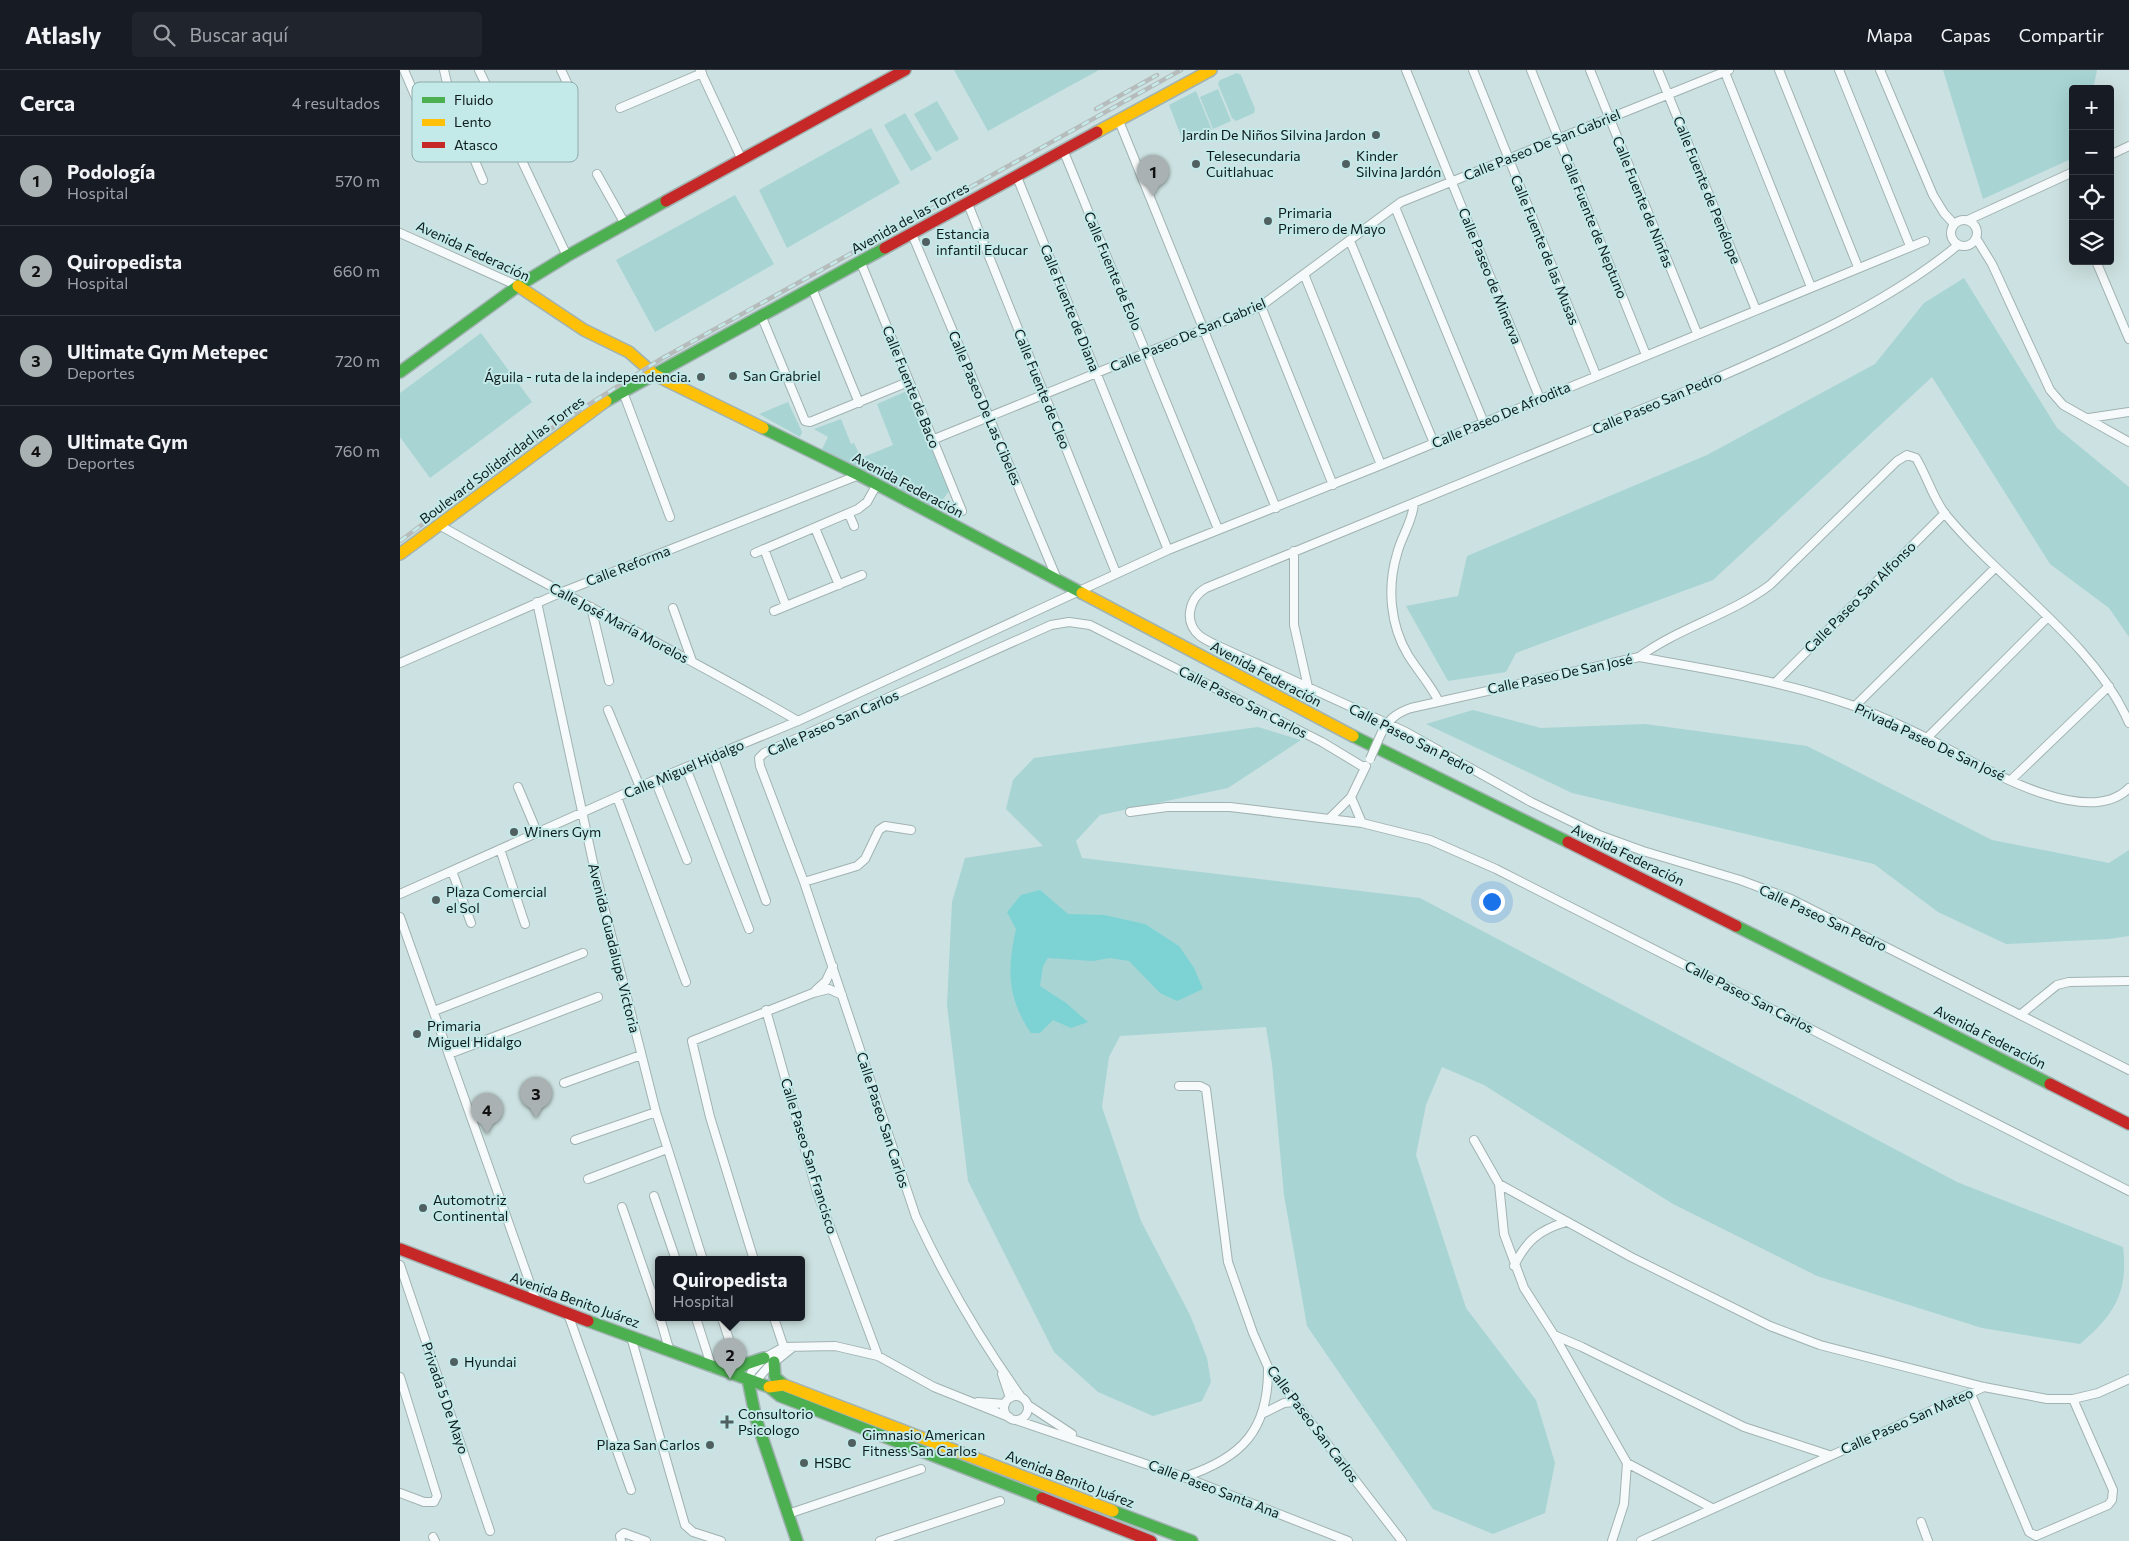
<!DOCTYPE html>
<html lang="es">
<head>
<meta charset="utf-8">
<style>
	:root { --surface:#171b24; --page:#20242c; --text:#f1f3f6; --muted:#9ea1a6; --line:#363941; --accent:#a9b1b2 }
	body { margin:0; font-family:Commissioner,sans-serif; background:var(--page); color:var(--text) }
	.controls { position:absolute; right:15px; top:15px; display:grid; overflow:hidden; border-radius:5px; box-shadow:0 5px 20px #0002 }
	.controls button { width:45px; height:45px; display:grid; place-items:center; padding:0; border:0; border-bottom:1px solid var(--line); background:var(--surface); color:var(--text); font:25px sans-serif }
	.you { position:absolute; left:1091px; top:831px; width:18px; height:18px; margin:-12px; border:4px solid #fff; border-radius:50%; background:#1a73e8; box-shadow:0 0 0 8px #1a73e833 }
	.badge { display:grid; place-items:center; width:32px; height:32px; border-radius:50%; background:var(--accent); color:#111; font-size:16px; font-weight:700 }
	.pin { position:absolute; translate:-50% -41px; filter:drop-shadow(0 1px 2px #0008) }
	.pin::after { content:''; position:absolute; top:26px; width:18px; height:15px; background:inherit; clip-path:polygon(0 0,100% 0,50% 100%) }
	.popup { position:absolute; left:255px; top:1186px; width:150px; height:65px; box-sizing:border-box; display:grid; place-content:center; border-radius:5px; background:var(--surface); filter:drop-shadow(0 1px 4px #0005); font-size:16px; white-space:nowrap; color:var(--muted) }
	.popup b { font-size:19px; color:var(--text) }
	.popup::after { content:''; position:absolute; left:50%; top:100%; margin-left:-10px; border:10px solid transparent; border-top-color:var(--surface) }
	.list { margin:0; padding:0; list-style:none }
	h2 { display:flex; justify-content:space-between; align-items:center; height:65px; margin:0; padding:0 20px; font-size:21px }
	h2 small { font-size:16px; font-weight:400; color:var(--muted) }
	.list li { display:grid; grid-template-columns:32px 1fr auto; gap:15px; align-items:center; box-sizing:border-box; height:90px; padding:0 20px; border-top:1px solid var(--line) }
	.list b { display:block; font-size:19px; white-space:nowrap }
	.list p { margin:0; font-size:16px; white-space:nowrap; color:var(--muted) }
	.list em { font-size:16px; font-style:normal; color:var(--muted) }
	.icon { flex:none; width:28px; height:28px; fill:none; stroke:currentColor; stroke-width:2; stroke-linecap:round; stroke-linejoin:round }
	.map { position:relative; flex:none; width:1729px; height:1471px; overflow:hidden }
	header { display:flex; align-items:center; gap:30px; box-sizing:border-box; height:70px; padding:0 25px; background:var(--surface); border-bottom:1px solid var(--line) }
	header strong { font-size:24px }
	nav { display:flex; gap:28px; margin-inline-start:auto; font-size:18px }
	.search { width:350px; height:45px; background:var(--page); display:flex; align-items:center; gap:12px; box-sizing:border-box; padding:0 18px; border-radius:5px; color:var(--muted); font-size:19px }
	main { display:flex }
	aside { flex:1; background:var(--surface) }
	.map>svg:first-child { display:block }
	.green { fill:#a8d4d4 }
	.water { fill:#7dd3d4 }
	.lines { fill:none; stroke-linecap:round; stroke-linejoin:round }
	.street-casing { stroke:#a1b2b2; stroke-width:10 }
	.fast-casing { stroke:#a1b2b2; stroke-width:14 }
	.slow-casing { stroke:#a1b2b2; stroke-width:14 }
	.jam-casing { stroke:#a1b2b2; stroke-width:14 }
	.street { stroke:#f7fafa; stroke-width:8 }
	.fast { stroke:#4caf50; stroke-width:11 }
	.slow { stroke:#ffc107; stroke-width:11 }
	.jam { stroke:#c62828; stroke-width:11 }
	.rail-casing { stroke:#b6bbbb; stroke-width:4.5 }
	.rail { stroke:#c4e9e9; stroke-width:2.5; stroke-dasharray:8; stroke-linecap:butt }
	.street-bridge-casing { stroke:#a1b2b2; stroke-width:10; stroke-linecap:butt }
	.street-bridge { stroke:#f7fafa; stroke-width:8 }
	.poi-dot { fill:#506060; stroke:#c4e9e9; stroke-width:2 }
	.labels { text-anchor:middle; stroke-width:4; stroke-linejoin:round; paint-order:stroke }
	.poi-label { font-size:14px; fill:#0d1b1b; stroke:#c4e9e9; text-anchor:start }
	.street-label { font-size:14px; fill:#0d1b1b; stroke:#c4e9e9 }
	.key { fill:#c4e9e9; stroke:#8dabab; stroke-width:1 }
	.key-label { font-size:14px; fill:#0d1b1b }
</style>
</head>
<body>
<header>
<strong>Atlasly</strong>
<div class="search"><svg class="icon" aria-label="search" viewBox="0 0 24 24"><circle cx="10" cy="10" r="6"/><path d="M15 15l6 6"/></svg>Buscar aquí</div>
<nav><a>Mapa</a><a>Capas</a><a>Compartir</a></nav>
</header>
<main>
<aside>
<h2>Cerca<small>4 resultados</small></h2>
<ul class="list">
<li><span class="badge">1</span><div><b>Podología</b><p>Hospital</p></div><em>570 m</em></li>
<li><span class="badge">2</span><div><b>Quiropedista</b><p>Hospital</p></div><em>660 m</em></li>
<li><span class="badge">3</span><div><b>Ultimate Gym Metepec</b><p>Deportes</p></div><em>720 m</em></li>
<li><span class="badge">4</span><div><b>Ultimate Gym</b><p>Deportes</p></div><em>760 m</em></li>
</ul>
</aside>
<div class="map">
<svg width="1729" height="1471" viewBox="0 0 1729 1471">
	<rect width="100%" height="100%" fill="#cce1e1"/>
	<path class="green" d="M554 0H699L588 61Z
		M1543 0H1697L1693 19H1673V88L1583 129Z
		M837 3 841 5 855 39 854 43 836 51 832 48 818 14 820 10Z
		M818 19 831 51 813 59 800 27Z
		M796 21 812 60 783 71 769 35Z
		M537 31 559 69 536 82 514 44Z
		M505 43 532 89 511 101 484 55Z
		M471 58 500 113 387 178 359 120Z
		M335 125 374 194 255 262 216 190Z
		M1564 208 1657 358 1729 417V567L1709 538 1650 494 1532 307 1313 510 1116 583 1106 602 1048 611 1006 536 1058 526 1067 486 1307 385 1475 294 1524 233Z
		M81 263 132 332 30 408 0 367V323Z
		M507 321 550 420 534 441 422 379 428 367 414 359 441 349 451 374 454 373 461 388 493 375 477 334Z
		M388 332 402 362 400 367 359 344Z
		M1073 640 1141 658 1245 654 1407 676 1592 770 1709 793 1729 780V866L1709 869 1606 874 1538 842 1474 794 1172 723 1026 654Z
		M858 657 901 670 828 718 700 745 676 771 682 788 1020 828 1557 1112 1723 1177C1729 1224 1712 1247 1680 1274L1582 1258 1417 1206 1273 1134 1084 1015 1042 997 1026 1035 1016 1085 1066 1238 1136 1330 1155 1393 1145 1443 1093 1464 1033 1439 907 1256 884 1125 872 994 866 957 720 966 709 987 702 1037 741 1151 790 1245 807 1288 811 1312 802 1331 753 1346 698 1322 654 1282 568 1111 547 935 552 832 565 788 643 776 606 739 613 710 634 688Z"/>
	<path class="water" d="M640 820 668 844 704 845 745 854 779 876 794 898 803 919 777 931 760 923 729 891 710 888 693 891 648 888 643 896 640 916 666 933 688 952 671 958 653 950 640 963H631C607 928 607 899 616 859L607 842 621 825Z"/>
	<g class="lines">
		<g class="street-casing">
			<path id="street" d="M4 0 22 42
				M44 0 53 39 83 110
				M79 0 167 186
				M161 0 171 21
				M300 0 342 90
				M1006 0 1140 329
				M1073 0 1196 305
				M1131 0 1246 285
				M1190 0 1297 263
				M1258 0 1356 240
				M1324 0 1411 217
				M1379 0 1458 197
				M1439 0 1510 176
				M1480 0 1533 125 1544 143 1554 154
				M220 38 302 3
				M719 51 876 438
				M664 82 818 459
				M1710 85 1729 76
				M197 104 225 154
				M617 107 768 480
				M568 134 716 503
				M995 137 1084 353
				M1551 163a13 13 0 1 1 26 0a13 13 0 1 1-26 0Z
				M1568 150 1673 102
				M0 163 118 216
				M512 164 657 509
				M1576 168 1592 194 1650 320 1663 335 1729 372
				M950 171 1034 373
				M1558 175C1487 234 1393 275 1308 312L806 518C789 528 783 552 800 566 804 569 810 572 814 574L1006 662 1131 732 1199 765 1243 781 1340 810 1391 829 1729 1000
				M1696 191 1729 269
				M461 193 562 441
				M904 204 981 395
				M412 218 459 333
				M861 236 933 415
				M361 245 405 351 410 352 508 312
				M223 322 270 447
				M1689 348 1729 342
				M532 370 861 236 1001 132 1329 0
				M1014 433C1013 451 1001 467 997 484 987 517 990 555 1008 585 1018 601 1030 614 1038 630
				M449 444 454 456
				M39 455C158 522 280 582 398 651
				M415 458 439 515
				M364 479 386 536
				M894 481V555L908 617
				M355 483 458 439 467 432 476 416
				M137 532 194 797 256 1042 303 1190
				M191 537 209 611
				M273 538 292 591
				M374 541 462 505
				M1239 587C1312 600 1384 611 1454 636 1478 645 1503 656 1527 668 1572 690 1684 763 1729 718
				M0 593 160 523 459 405
				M1376 612 1545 443
				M1455 636 1595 498
				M208 640 240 717
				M981 664C988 650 996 643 1011 638L1239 587C1280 557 1330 545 1370 515L1497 391 1507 385 1516 388C1527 406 1533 429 1546 445 1602 513 1694 572 1729 653
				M1527 668 1647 548
				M313 686 366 831
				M286 698 349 859
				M255 710 287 790
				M1611 710 1709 616
				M118 717 137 762
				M217 727 286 912
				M951 727 962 753
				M730 742 767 737H830L962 753 1030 770 1096 799 1729 1121
				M929 749 951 727 966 696
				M100 779 125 854
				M52 801 71 853
				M404 812 457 796 465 789 479 760 485 756 511 760
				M0 824 255 710 398 651 768 480 981 395 1525 171
				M0 847 137 1233
				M416 920 426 911 433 896
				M366 940 417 1122 478 1286
				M34 941 183 883
				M1620 945 1657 915 1669 912 1729 911
				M49 984 198 927
				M164 1013 241 985
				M779 1016H800L806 1019 828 1192 853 1263 868 1297 1002 1471
				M175 1070 256 1042
				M1074 1070 1099 1114 1104 1164 1124 1218 1154 1265 1227 1393 1224 1434 1212 1471
				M188 1109 267 1079
				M1099 1114 1231 1187 1370 1256 1420 1275 1584 1317 1647 1329H1673L1698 1323 1729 1309
				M254 1126 276 1190
				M222 1137 259 1244
				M354 1190 310 1047 292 971 413 923 429 919 442 925
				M0 1195 90 1461
				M1114 1196C1126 1171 1139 1160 1166 1152
				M168 1244 231 1420
				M260 1248 270 1282
				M296 1248 312 1298
				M322 1248 340 1303
				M374 1248 385 1281
				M1154 1265 1182 1277 1344 1357 1429 1385
				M231 1267 285 1455 293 1462 321 1471
				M602 1304 610 1328
				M0 1307 37 1426 34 1432H24L0 1423
				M348 1310 352 1301 364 1288 384 1277 435 1276 478 1286 534 1317 609 1347
				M355 1312 367 1298 392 1278
				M1571 1324 1629 1462 1636 1466 1708 1435 1712 1430 1713 1420 1673 1329
				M604 1338a12 12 0 1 1 24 0a12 12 0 1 1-24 0Z
				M621 1327C581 1271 545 1209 516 1147L404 812 360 696 359 688 364 683 651 555 669 552 690 555 922 672 965 698
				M578 1332 605 1334
				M628 1335 672 1364
				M864 1343 884 1333 895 1332
				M616 1350 784 1407 948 1471
				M1227 1393 1312 1438
				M784 1407C842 1388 869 1360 868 1297
				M388 1444 521 1399
				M1521 1452 1528 1471
				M33 1467 35 1471
				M221 1471 220 1466 224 1463 246 1471
				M480 1471 600 1431
				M1241 1471 1584 1317"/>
		</g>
		<g class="fast-casing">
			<path id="fast" d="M0 302 118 216 167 186 266 131
				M206 331 485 178
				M363 358 459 405 682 523
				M953 666 1168 772
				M1336 856 1650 1014
				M188 1251 369 1317 380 1326 642 1428
				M374 1292 375 1307 384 1315
				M331 1304 346 1294 364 1288
				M348 1310 356 1349 397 1471
				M713 1441 792 1471"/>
		</g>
		<g class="slow-casing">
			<path id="slow" d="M697 62 811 0
				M118 216 184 260 229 282 255 305 363 358
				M0 484 206 331
				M682 523 953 666
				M369 1317 384 1315 713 1441"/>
		</g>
		<g class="jam-casing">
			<path id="jam" d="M266 131 505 0
				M485 178 697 62
				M1168 772 1336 856
				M1650 1014 1729 1054
				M0 1179 188 1251
				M642 1428 751 1471"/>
		</g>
		<use href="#street" class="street"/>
		<use href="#fast" class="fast"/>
		<use href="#slow" class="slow"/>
		<use href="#jam" class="jam"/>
		<g class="rail-casing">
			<path id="rail" d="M696 39 757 5
				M0 471 155 356 261 289 781 0"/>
		</g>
		<use href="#rail" class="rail"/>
		<g class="street-bridge-casing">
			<path id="street-bridge" d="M970 689 981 664"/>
		</g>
		<use href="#street-bridge" class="street-bridge"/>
	</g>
	<g class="poi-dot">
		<circle cx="976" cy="65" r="5"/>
		<circle cx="796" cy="94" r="5"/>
		<circle cx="946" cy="94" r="5"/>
		<circle cx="868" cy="151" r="5"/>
		<circle cx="526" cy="172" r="5"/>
		<circle cx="333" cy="306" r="5"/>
		<circle cx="301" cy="307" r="5"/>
		<circle cx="114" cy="762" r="5"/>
		<circle cx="36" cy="830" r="5"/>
		<circle cx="17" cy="964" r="5"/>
		<circle cx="23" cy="1138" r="5"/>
		<circle cx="54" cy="1292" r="5"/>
		<path d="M324.5 1344.5h5v5h5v5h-5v5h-5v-5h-5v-5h5z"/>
		<circle cx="452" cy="1373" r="5"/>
		<circle cx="310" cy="1375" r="5"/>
		<circle cx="404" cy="1393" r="5"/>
	</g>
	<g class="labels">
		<g class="poi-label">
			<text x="966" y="70" text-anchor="end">Jardin De Niños Silvina Jardon</text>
			<text x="806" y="91">Telesecundaria<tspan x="806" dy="16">Cuitlahuac</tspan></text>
			<text x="956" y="91">Kinder<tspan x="956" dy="16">Silvina Jardón</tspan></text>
			<text x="878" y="148">Primaria<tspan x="878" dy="16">Primero de Mayo</tspan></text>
			<text x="536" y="169">Estancia<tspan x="536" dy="16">infantil Educar</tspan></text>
			<text x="343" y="311">San Grabriel</text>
			<text x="291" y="312" text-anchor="end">Águila - ruta de la independencia.</text>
			<text x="124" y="767">Winers Gym</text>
			<text x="46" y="827">Plaza Comercial<tspan x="46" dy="16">el Sol</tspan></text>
			<text x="27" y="961">Primaria<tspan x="27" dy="16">Miguel Hidalgo</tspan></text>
			<text x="33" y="1135">Automotriz<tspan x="33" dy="16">Continental</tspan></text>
			<text x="64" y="1297">Hyundai</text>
			<text x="338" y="1349">Consultorio<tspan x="338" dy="16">Psicologo</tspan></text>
			<text x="462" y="1370">Gimnasio American<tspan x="462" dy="16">Fitness San Carlos</tspan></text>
			<text x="300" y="1380" text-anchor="end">Plaza San Carlos</text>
			<text x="414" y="1398">HSBC</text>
		</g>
		<g class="street-label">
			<text transform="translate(1142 75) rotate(-22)" y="5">Calle Paseo De San Gabriel</text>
			<text transform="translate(1307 120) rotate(68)" y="5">Calle Fuente de Penélope</text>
			<text transform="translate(1243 132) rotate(68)" y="5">Calle Fuente de Ninfas</text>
			<text transform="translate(510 148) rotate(-29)" y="5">Avenida de las Torres</text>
			<text transform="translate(1194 156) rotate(68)" y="5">Calle Fuente de Neptuno</text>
			<text transform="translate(1145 180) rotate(68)" y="5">Calle Fuente de las Musas</text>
			<text transform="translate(73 181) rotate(25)" y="5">Avenida Federación</text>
			<text transform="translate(713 201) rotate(67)" y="5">Calle Fuente de Eolo</text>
			<text transform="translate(1090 206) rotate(68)" y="5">Calle Paseo de Minerva</text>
			<text transform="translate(670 238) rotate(68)" y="5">Calle Fuente de Diana</text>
			<text transform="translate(788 265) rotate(-23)" y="5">Calle Paseo De San Gabriel</text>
			<text transform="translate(511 317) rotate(68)" y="5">Calle Fuente de Baco</text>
			<text transform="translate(642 319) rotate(68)" y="5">Calle Fuente de Cleo</text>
			<text transform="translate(1257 333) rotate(-23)" y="5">Calle Paseo San Pedro</text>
			<text transform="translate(585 338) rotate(67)" y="5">Calle Paseo De Las Cibeles</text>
			<text transform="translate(1101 345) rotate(-23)" y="5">Calle Paseo De Afrodita</text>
			<text transform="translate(102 390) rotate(-37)" y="5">Boulevard Solidaridad las Torres</text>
			<text transform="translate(508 415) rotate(28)" y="5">Avenida Federación</text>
			<text transform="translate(228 496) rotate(-21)" y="5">Calle Reforma</text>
			<text transform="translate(1460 527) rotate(-45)" y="5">Calle Paseo San Alfonso</text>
			<text transform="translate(219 553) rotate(28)" y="5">Calle José María Morelos</text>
			<text transform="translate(866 604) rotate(28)" y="5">Avenida Federación</text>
			<text transform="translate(1160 604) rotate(-12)" y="5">Calle Paseo De San José</text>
			<text transform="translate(843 632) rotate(27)" y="5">Calle Paseo San Carlos</text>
			<text transform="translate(433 653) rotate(-24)" y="5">Calle Paseo San Carlos</text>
			<text transform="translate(1012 669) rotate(27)" y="5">Calle Paseo San Pedro</text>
			<text transform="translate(1530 672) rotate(25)" y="5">Privada Paseo De San José</text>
			<text transform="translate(284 699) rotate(-23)" y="5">Calle Miguel Hidalgo</text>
			<text transform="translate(1228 785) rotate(26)" y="5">Avenida Federación</text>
			<text transform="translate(1423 848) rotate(25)" y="5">Calle Paseo San Pedro</text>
			<text transform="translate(214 878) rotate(76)" y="5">Avenida Guadalupe Victoria</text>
			<text transform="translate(1349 927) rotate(27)" y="5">Calle Paseo San Carlos</text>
			<text transform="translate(1590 967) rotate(27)" y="5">Avenida Federación</text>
			<text transform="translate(483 1050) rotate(72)" y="5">Calle Paseo San Carlos</text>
			<text transform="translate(409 1086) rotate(73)" y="5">Calle Paseo San Francisco</text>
			<text transform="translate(175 1230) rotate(20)" y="5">Avenida Benito Juárez</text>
			<text transform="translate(45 1328) rotate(71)" y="5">Privada 5 De Mayo</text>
			<text transform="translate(1507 1351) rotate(-24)" y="5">Calle Paseo San Mateo</text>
			<text transform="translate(913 1354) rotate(53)" y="5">Calle Paseo San Carlos</text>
			<text transform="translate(670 1409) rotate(21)" y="5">Avenida Benito Juárez</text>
			<text transform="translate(814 1419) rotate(21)" y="5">Calle Paseo Santa Ana</text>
		</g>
	</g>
	<rect x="12" y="12" width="166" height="80" rx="8" class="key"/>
	<rect x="22" y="27" width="23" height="6" fill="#4caf50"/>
	<rect x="22" y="49" width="23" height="7" fill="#ffc107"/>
	<rect x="22" y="72" width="23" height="6" fill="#c62828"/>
	<g class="key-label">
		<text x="54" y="35">Fluido</text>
		<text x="54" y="57">Lento</text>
		<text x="54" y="80">Atasco</text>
	</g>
</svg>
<div class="controls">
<button>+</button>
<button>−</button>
<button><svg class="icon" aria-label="locate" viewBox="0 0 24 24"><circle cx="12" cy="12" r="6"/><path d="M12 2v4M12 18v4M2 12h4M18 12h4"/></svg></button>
<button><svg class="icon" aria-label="layers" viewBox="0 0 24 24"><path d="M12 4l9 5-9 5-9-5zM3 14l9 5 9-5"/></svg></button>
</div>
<div class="you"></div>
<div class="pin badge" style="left:753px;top:126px">1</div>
<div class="pin badge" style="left:330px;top:1309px">2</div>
<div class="popup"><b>Quiropedista</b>Hospital</div>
<div class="pin badge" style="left:136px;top:1048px">3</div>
<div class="pin badge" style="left:87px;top:1064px">4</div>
</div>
</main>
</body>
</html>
